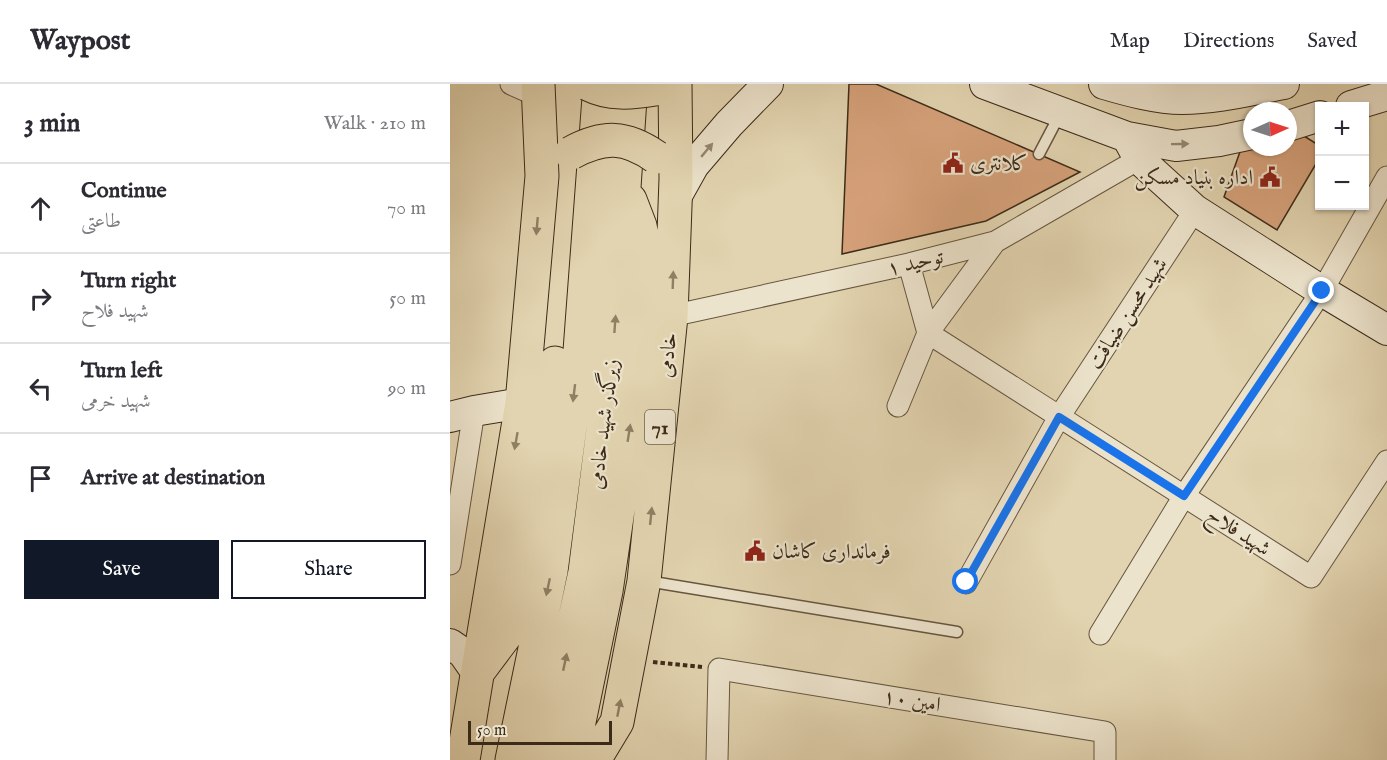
<!DOCTYPE html>
<html lang="en">
<head>
<meta charset="utf-8">
<style>
	:root { --surface:#fff; --page:#f7f7f7; --text:#2b2b33; --muted:#7c7c81; --line:#e1e1e2; --accent:#111827 }
	body { margin:0; font-family:"IM FELL English",Amiri,serif; background:var(--page); color:var(--text) }
	.controls { position:absolute; right:18px; top:18px; display:grid; overflow:hidden; border-radius:0px; box-shadow:0 2px 4px #0004 }
	.controls button { width:54px; height:54px; display:grid; place-items:center; padding:0; border:0; border-bottom:2px solid var(--line); background:var(--surface); color:var(--text); font:30px sans-serif }
	.compass { position:absolute; left:793px; top:18px; width:54px; height:54px; border-radius:50%; background:var(--surface); box-shadow:0 2px 4px #0004; rotate:87deg }
	.scale { position:absolute; left:18px; bottom:15px; width:144px; box-sizing:border-box; padding-left:6px; border:3px solid #3c2b19; border-top:0; font-size:16px; line-height:21px; white-space:nowrap; color:#3c2b19; -webkit-text-stroke:4px #ece3cc; paint-order:stroke }
	.stop { position:absolute; width:18px; height:18px; margin:-14px; border:4px solid #1a73e8; border-radius:50%; background:#fff }
	.stop.end { background:#1a73e8; border-color:#fff; box-shadow:0 2px 6px #0008 }
	.list { margin:0; padding:0; list-style:none }
	h2 { display:flex; justify-content:space-between; align-items:center; height:78px; margin:0; padding:0 24px; font-size:26px }
	h2 small { font-size:20px; font-weight:400; color:var(--muted) }
	.list li { display:grid; grid-template-columns:39px 1fr auto; gap:18px; align-items:center; box-sizing:border-box; height:90px; padding:0 24px; border-top:2px solid var(--line) }
	.list b { display:block; font-size:22px; white-space:nowrap }
	.list p { margin:0; font-size:20px; white-space:nowrap; color:var(--muted) }
	.list em { font-size:20px; font-style:normal; color:var(--muted) }
	.actions { display:flex; gap:12px; padding:18px 24px }
	.actions a { flex:1; padding:14px 0; border:2px solid var(--accent); border-radius:0px; text-align:center; font-size:21px; color:var(--accent) }
	.actions .main { background:var(--accent); color:#fff }
	.icon { flex:none; width:33px; height:33px; fill:none; stroke:currentColor; stroke-width:2; stroke-linecap:round; stroke-linejoin:round }
	.map { position:relative; flex:none; width:937px; height:676px; overflow:hidden }
	header { display:flex; align-items:center; gap:36px; box-sizing:border-box; height:84px; padding:0 30px; background:var(--surface); border-bottom:2px solid var(--line) }
	header strong { font-size:28px }
	nav { display:flex; gap:33px; margin-inline-start:auto; font-size:21px }
	main { display:flex }
	aside { flex:1; background:var(--surface) }
	.map>svg:first-child { display:block }
	.building { fill:#d6a17a; stroke:#3c2b19; stroke-width:1.5 }
	.lines { fill:none; stroke-linecap:round; stroke-linejoin:round }
	.lane-casing { stroke:#66553f; stroke-width:13 }
	.street-casing { stroke:#66553f; stroke-width:23 }
	.secondary-casing { stroke:#3c2b19; stroke-width:32 }
	.highway-casing { stroke:#3c2b19; stroke-width:35 }
	.path { stroke:#3c2b19; stroke-width:4; stroke-dasharray:4.5 3; stroke-linecap:butt }
	.lane { stroke:#ece3cc; stroke-width:10 }
	.street { stroke:#ece3cc; stroke-width:21 }
	.secondary { stroke:#ece3cc; stroke-width:30 }
	.highway { stroke:#e2d4b0; stroke-width:33 }
	.highway-bridge-casing { stroke:#3c2b19; stroke-width:35; stroke-linecap:butt }
	.highway-bridge { stroke:#e2d4b0; stroke-width:33 }
	.oneway { fill:#948772 }
	.oneway2 { fill:#8f8064 }
	.route { stroke:#1a73e8; stroke-width:8 }
	.labels { text-anchor:middle; stroke-width:4.5; stroke-linejoin:round; paint-order:stroke }
	.shield { fill:#ece3cc; stroke:#71624f; stroke-width:1.5 }
	.shield-label { font-size:20px; font-weight:bold; fill:#3c2b19 }
	.poi-label { font-size:21px; fill:#3c2b19; stroke:#ece3cc; text-anchor:start }
	.street-label { font-size:21px; fill:#3c2b19; stroke:#ece3cc }
</style>
</head>
<body>
<header>
<strong>Waypost</strong>
<nav><a>Map</a><a>Directions</a><a>Saved</a></nav>
</header>
<main>
<aside>
<h2>3 min<small>Walk · 210 m</small></h2>
<ul class="list">
<li><svg class="icon" aria-label="ahead" viewBox="0 0 24 24"><path d="M12 20V5M6 11l6-6 6 6"/></svg><div><b>Continue</b><p>طاعتی</p></div><em>70 m</em></li>
<li><svg class="icon" aria-label="right" viewBox="0 0 24 24"><path d="M7 20v-9h11M14 6l5 5-5 5"/></svg><div><b>Turn right</b><p>شهید فلاح</p></div><em>50 m</em></li>
<li><svg class="icon" aria-label="left" viewBox="0 0 24 24"><path d="M17 20v-9H6M10 6l-5 5 5 5"/></svg><div><b>Turn left</b><p>شهید خرمی</p></div><em>90 m</em></li>
<li><svg class="icon" aria-label="arrive" viewBox="0 0 24 24"><path d="M6 21V4h12l-3 4 3 4H6"/></svg><div><b>Arrive at destination</b></div></li>
</ul>
<div class="actions"><a class="main">Save</a><a>Share</a></div>
</aside>
<div class="map">
<svg width="937" height="676" viewBox="0 0 937 676">
	<rect width="100%" height="100%" fill="#e2d4b0"/>
	<filter id="stains"><feTurbulence type="fractalNoise" baseFrequency=".00333" numOctaves="4"/><feColorMatrix values="0 0 0 0 .2 0 0 0 0 .09 0 0 0 0 .02 0 0 0 .5 -.17"/></filter>
	<radialGradient id="worn" r=".72"><stop offset=".6" stop-color="#630" stop-opacity="0"/><stop offset="1" stop-color="#630" stop-opacity=".3"/></radialGradient>
	<path class="building" d="M399 0H426L630 88 536 137 392 170Z
		M846 47 870 62V73L827 146 774 113 792 62 838 63V49Z"/>
	<g class="lines">
		<g class="lane-casing">
			<path id="lane" d="M589 70 610 30
				M197 497 507 548"/>
		</g>
		<g class="street-casing">
			<path id="street" d="M61 0 88 12
				M459 180 478 249 861 493 937 377
				M221 232 459 180 545 158 689 75
				M448 322 478 249 545 158
				M0 480 24 327
				M516 499 609 333 745 126
				M650 550 734 412 872 207 937 93
				M267 676 269 585 655 648V676"/>
		</g>
		<g class="secondary-casing">
			<path id="secondary" d="M535 0 677 53 726 62 769 57 802 50
				M654 0C678 7 707 15 732 15 767 15 801 6 834 0
				M901 22 937 11
				M838 42 870 32
				M677 53 689 75 745 126 872 207 937 246
				M225 115 244 81 279 40 318 0
				M0 333 24 327 72 319
				M0 560 13 569 27 589"/>
		</g>
		<g class="highway-casing">
			<path id="highway" d="M30 585 60 545 84 427 105 279
				M13 676 72 319 92 92 88 0
				M62 676 101 487 130 267 150 0
				M94 676 135 488 163 266 181 0
				M125 676 129 638 156 507 186 304 199 187 190 142 180 116
				M144 676 167 638 194 497 221 232 226 95 225 0"/>
		</g>
		<path class="path" d="M203 578 252 583"/>
		<use href="#lane" class="lane"/>
		<use href="#street" class="street"/>
		<use href="#secondary" class="secondary"/>
		<use href="#highway" class="highway"/>
		<g class="highway-bridge-casing">
			<path id="highway-bridge" d="M138 0C160 11 181 9 205 5
				M121 69C154 51 176 52 206 73"/>
		</g>
		<use href="#highway-bridge" class="highway-bridge"/>
	</g>
	<defs><path id="oneway-solid" d="M-6-.8H1V-3.2L6.5 0L1 3.2V.8H-6Z" transform="scale(1.5)"/></defs>
	<g class="oneway">
		<use href="#oneway-solid" transform="translate(730 60) rotate(-1)"/>
		<use href="#oneway-solid" transform="translate(257 66) rotate(-50)"/>
	</g>
	<g class="oneway2">
		<use href="#oneway-solid" transform="translate(87 142) rotate(95)"/>
		<use href="#oneway-solid" transform="translate(223 196) rotate(-88)"/>
		<use href="#oneway-solid" transform="translate(165 240) rotate(-86)"/>
		<use href="#oneway-solid" transform="translate(124 309) rotate(97)"/>
		<use href="#oneway-solid" transform="translate(179 349) rotate(-81)"/>
		<use href="#oneway-solid" transform="translate(66 357) rotate(100)"/>
		<use href="#oneway-solid" transform="translate(201 432) rotate(-84)"/>
		<use href="#oneway-solid" transform="translate(98 503) rotate(102)"/>
		<use href="#oneway-solid" transform="translate(115 578) rotate(-78)"/>
		<use href="#oneway-solid" transform="translate(169 624) rotate(-79)"/>
	</g>
	<g class="lines">
		<path class="route" d="M516 498 609 333 734 412 872 207"/>
	</g>
	<defs>
		<g id="civic-bare" transform="scale(1.62)"><path d="M-.6-6.5H3V-4.5H.6V-3L4-1V1h2V6H-6V1h2V-1L-.6-3ZM-1.2 2.5V6h2.4V2.5Z" fill="#8f2418" stroke="#ece3cc" stroke-width="2.5" paint-order="stroke"/></g>
	</defs>
	<g fill-rule="evenodd">
		<use href="#civic-bare" x="503" y="79"/>
		<use href="#civic-bare" x="820" y="93"/>
		<use href="#civic-bare" x="305" y="467"/>
	</g>
	<g class="labels">
		<rect class="shield" x="195" y="326" width="30" height="34" rx="4.5"/>
		<g class="shield-label">
			<text x="210" y="350">71</text>
		</g>
		<g class="poi-label">
			<text x="520" y="86">کلانتری</text>
			<text x="803" y="100" text-anchor="end">اداره بنیاد مسکن</text>
			<text x="322" y="474">فرمانداری کاشان</text>
		</g>
		<g class="street-label">
			<text transform="translate(465 178) rotate(-13)" y="7">توحید ۱</text>
			<text transform="translate(677 229) rotate(-57)" y="7">شهید محسن ضیافت</text>
			<text transform="translate(217 271) rotate(-84)" y="7">خادمی</text>
			<text transform="translate(153 340) rotate(-83)" y="7">زیرگذر شهید خادمی</text>
			<text transform="translate(789 447) rotate(33)" y="7">شهید فلاح</text>
			<text transform="translate(462 616) rotate(9)" y="7">امین ۱۰</text>
		</g>
	</g>
	<rect width="100%" height="100%" filter="url(#stains)"/>
	<rect width="100%" height="100%" fill="url(#worn)"/>
</svg>
<div class="controls">
<button>+</button>
<button>−</button>
</div>
<svg class="compass" viewBox="-18 -18 36 36"><path d="M0-13l5 13h-10z" fill="#e53935"/><path d="M0 13l5-13h-10z" fill="#7c7c81"/></svg>
<div class="scale">50 m</div>
<div class="stop" style="left:516px;top:498px"></div>
<div class="stop end" style="left:872px;top:207px"></div>
</div>
</main>
</body>
</html>
